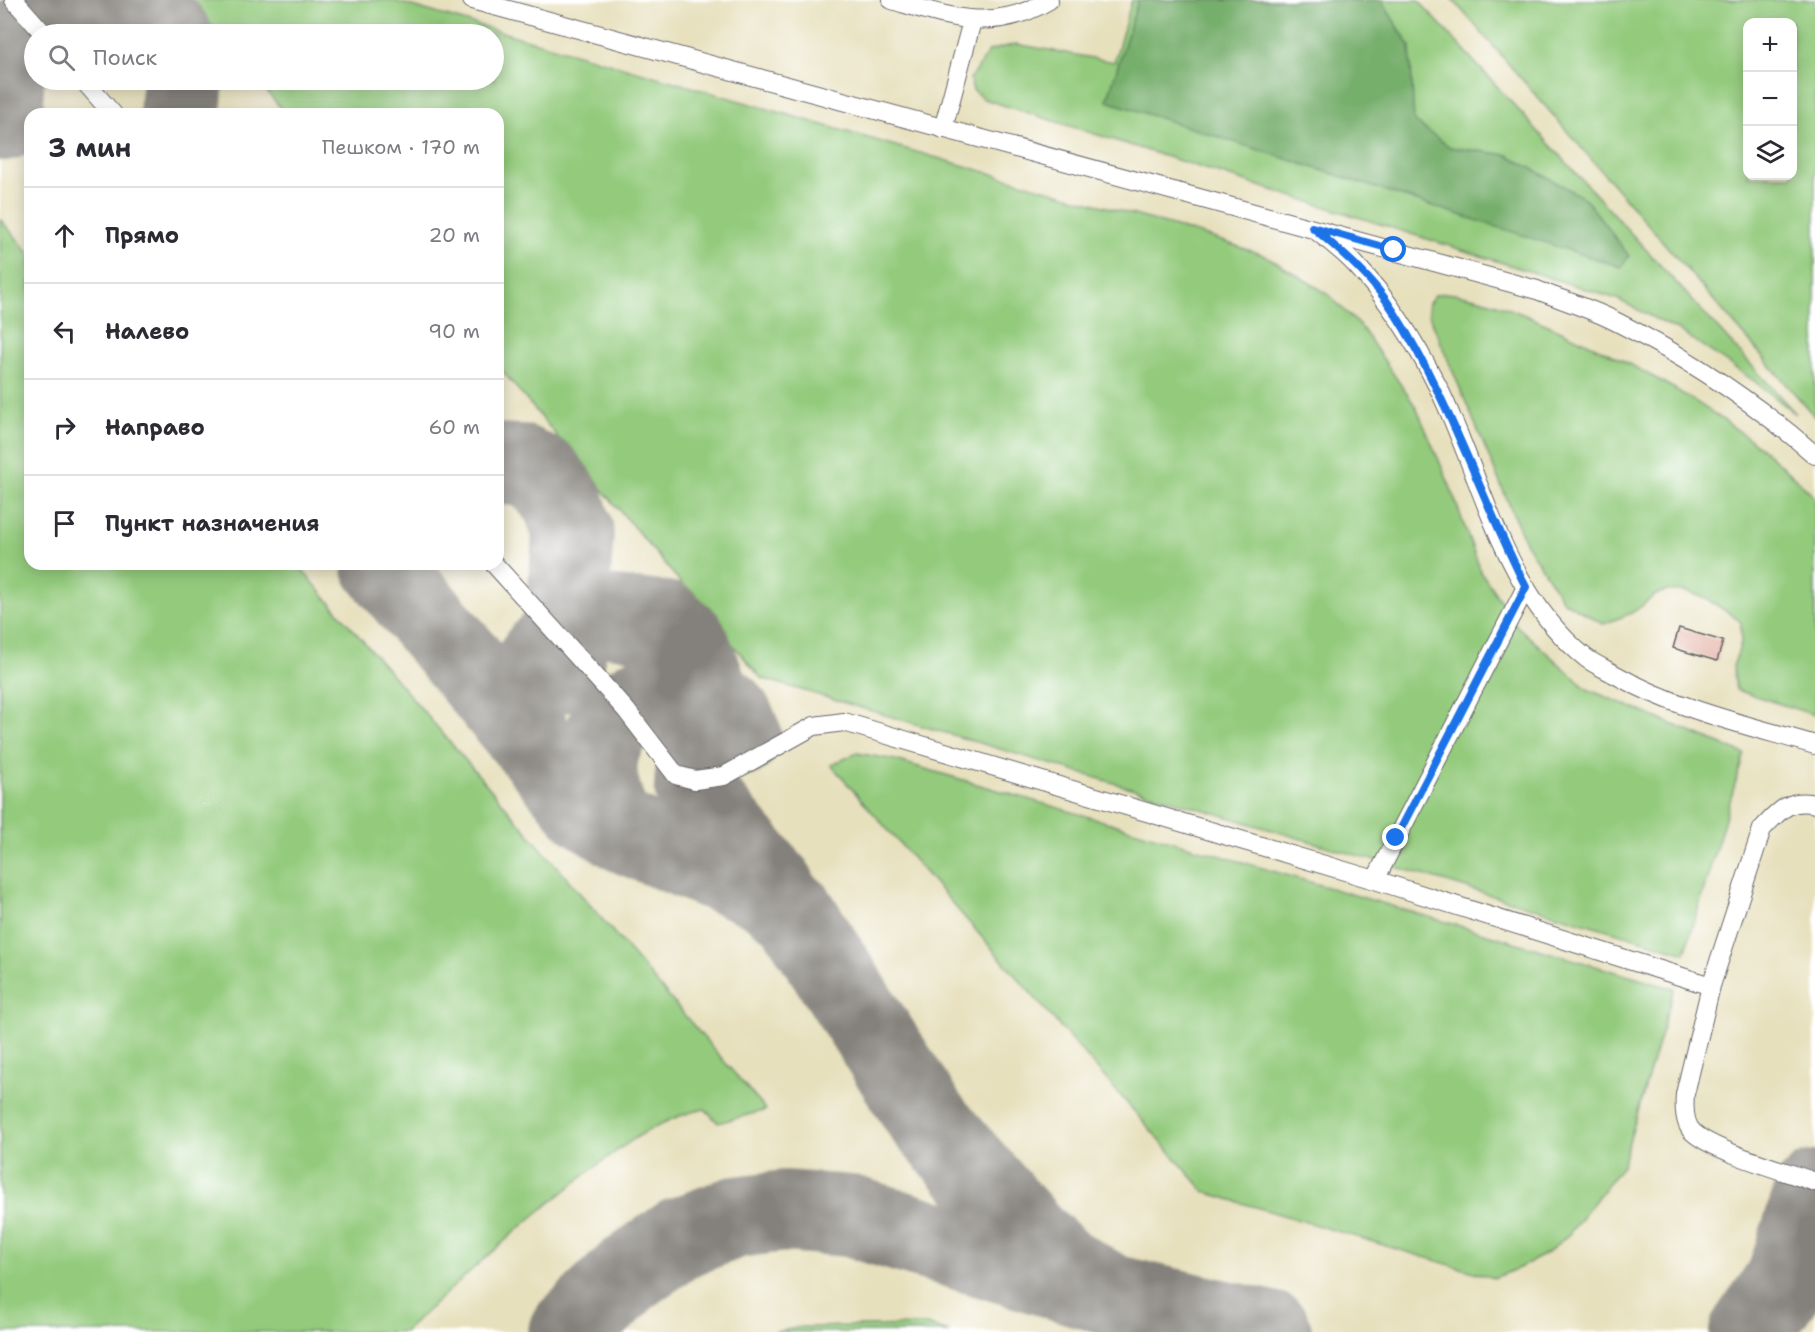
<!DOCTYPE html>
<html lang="ru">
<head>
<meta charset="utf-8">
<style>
	:root { --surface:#fff; --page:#f2f2f3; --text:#2b2b33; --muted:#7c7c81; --line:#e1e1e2 }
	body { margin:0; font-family:"Shantell Sans",sans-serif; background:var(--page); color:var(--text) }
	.controls { position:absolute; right:18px; top:18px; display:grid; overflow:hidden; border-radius:12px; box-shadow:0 3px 15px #0003 }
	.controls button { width:54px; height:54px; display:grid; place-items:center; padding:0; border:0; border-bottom:2px solid var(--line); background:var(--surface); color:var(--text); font:30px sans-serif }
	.stop { position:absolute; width:18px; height:18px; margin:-14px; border:4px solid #1a73e8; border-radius:50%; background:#fff }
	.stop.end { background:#1a73e8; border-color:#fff; box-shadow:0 2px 6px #0008 }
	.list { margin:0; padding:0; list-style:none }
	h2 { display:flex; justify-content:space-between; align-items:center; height:78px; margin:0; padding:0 24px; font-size:26px }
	h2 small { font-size:20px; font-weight:400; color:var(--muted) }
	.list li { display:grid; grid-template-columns:39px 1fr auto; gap:18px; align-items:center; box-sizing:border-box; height:96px; padding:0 24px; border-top:2px solid var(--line) }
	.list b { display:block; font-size:22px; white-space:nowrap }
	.list em { font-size:20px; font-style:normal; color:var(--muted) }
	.icon { flex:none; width:33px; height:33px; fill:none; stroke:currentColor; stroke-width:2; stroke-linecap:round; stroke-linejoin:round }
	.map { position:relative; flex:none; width:1815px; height:1332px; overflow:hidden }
	.search { position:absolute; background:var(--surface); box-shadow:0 3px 15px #0003; left:24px; top:24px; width:480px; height:66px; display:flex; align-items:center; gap:15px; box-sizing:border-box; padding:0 21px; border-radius:33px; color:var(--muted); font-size:22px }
	.panel { position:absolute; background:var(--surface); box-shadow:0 3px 15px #0003; left:24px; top:108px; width:480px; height:462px; border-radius:18px }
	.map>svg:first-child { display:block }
	.green { fill:#93ca7c; stroke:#5a765c; stroke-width:1.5; fill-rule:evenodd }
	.forest { fill:#76ae6c; stroke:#4c6854; stroke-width:1.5 }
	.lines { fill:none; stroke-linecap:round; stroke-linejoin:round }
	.taxiway { stroke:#84817c; stroke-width:82 }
	.building { fill:#e1aa9d }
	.service-casing { stroke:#676468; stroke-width:20 }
	.service { stroke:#fff; stroke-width:18 }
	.route { stroke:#1a73e8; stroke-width:8 }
</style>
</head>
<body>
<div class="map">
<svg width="1815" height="1332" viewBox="0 0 1815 1332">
	<rect width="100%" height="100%" fill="#fff"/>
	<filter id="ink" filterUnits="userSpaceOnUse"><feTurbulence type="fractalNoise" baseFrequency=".0167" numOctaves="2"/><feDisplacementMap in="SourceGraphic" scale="12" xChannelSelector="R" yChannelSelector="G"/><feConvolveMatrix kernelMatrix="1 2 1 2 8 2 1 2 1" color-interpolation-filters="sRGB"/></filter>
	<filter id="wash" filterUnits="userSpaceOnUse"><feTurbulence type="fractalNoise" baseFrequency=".008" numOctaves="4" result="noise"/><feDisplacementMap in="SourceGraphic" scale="24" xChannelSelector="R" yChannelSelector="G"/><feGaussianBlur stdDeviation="1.35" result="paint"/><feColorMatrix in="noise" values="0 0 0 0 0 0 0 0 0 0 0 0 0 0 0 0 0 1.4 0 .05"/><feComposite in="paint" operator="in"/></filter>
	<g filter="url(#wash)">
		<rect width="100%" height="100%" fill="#e7e0bd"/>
		<path class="green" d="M190 0H391L1207 236 1266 256 1328 294 1362 328 1416 407 1450 486 1481 572 1517 626 1587 689 1744 754 1685 953 761 678 498 366V114H286L257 80H494V34H219Z
			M1132 0H1418L1796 414 1754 381 1683 333 1617 299 984 99 973 90 970 79 989 51 1016 44 1114 62Z
			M1453 0H1815V417ZM1748 22H1792V176H1748Z
			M0 219 30 254V564H297L766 1110 718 1123 705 1109C652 1119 608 1157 567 1189 510 1234 457 1283 404 1332H0Z
			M1445 293C1486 296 1520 313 1557 329 1650 371 1745 423 1815 498V715L1736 690 1733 666 1741 644V622C1720 606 1688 583 1660 593 1649 597 1643 607 1633 612 1623 617 1613 620 1603 624L1563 601 1525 542 1429 315 1428 305 1435 295Z
			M857 753 895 760 1674 989 1622 1166 1569 1234 1549 1252 1519 1268 1494 1278 1205 1192 831 765Z
			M926 1325 950 1332H774L802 1327Z"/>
		<path class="forest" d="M1138 0H1381L1410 46 1414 121 1450 147 1508 155 1586 199 1629 256 1621 267 1107 101Z"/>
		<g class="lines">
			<path class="taxiway" d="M180 114 183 80
				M4 120C0 74 4 49 42 19 48 14 56 4 64 2 78 0 96 3 110 5 135 8 153 15 170 34
				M498 464 520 465 543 476 563 502 573 532 563 672
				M382 564 586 808 626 833 763 889 795 912 927 1119 1031 1237 1061 1265 1111 1295
				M529 738C510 676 541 650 586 614L666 622 687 641 703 678 695 787 701 800 775 887
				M611 824C604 804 594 783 597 761 599 737 621 706 645 697 667 687 706 693 725 708 732 713 737 728 741 736
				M569 1332 631 1272 680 1238 736 1217 785 1211 850 1216 1111 1295 1271 1332
				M1750 1332 1786 1281 1815 1192"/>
		</g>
		<g id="blocks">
			<path class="building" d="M1679 628 1723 641 1717 661 1673 648Z"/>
		</g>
	</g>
	<g filter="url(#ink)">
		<use href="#blocks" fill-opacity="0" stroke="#676468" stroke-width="1.5"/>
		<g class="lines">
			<g class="service-casing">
				<path id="service" d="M14 0 44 34
					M472 0 1537 290C1562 300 1589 308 1613 320 1687 357 1753 401 1815 455
					M892 0C950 17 993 34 1049 0
					M83 80 113 114
					M943 129 972 21
					M1318 232C1331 242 1345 253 1356 265 1390 301 1417 345 1439 389 1483 480 1503 592 1586 658 1594 664 1605 669 1614 674 1676 709 1747 725 1815 745
					M494 564 626 710 676 775 695 780 724 776 814 726 844 722 1375 880 1711 986
					M1815 804C1789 798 1779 811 1762 829L1711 986 1685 1094C1684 1106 1684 1125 1694 1133 1716 1152 1785 1171 1815 1182
					M1375 880 1526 587"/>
			</g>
			<use href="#service" class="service"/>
		</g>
	</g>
	<g class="lines" filter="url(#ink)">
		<path class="route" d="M1394 250 1312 227C1342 252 1373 278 1394 312 1449 398 1480 496 1526 587L1396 838"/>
	</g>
</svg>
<div class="controls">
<button>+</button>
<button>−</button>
<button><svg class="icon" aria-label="layers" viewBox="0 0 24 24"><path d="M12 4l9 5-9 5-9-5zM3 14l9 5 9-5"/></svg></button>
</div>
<div class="stop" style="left:1394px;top:250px"></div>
<div class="stop end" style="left:1396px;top:838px"></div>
<div class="search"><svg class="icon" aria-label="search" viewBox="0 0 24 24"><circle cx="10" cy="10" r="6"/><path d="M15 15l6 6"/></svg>Поиск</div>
<section class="panel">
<h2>3 мин<small>Пешком · 170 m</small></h2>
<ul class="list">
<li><svg class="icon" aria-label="ahead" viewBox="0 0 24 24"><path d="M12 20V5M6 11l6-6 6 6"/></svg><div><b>Прямо</b></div><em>20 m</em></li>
<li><svg class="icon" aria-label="left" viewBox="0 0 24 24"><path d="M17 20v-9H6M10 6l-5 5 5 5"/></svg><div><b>Налево</b></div><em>90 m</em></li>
<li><svg class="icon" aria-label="right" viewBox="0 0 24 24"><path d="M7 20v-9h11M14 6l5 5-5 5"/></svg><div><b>Направо</b></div><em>60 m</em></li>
<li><svg class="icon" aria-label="arrive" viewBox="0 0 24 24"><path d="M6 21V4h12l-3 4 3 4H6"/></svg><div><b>Пункт назначения</b></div></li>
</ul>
</section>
</div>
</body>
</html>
